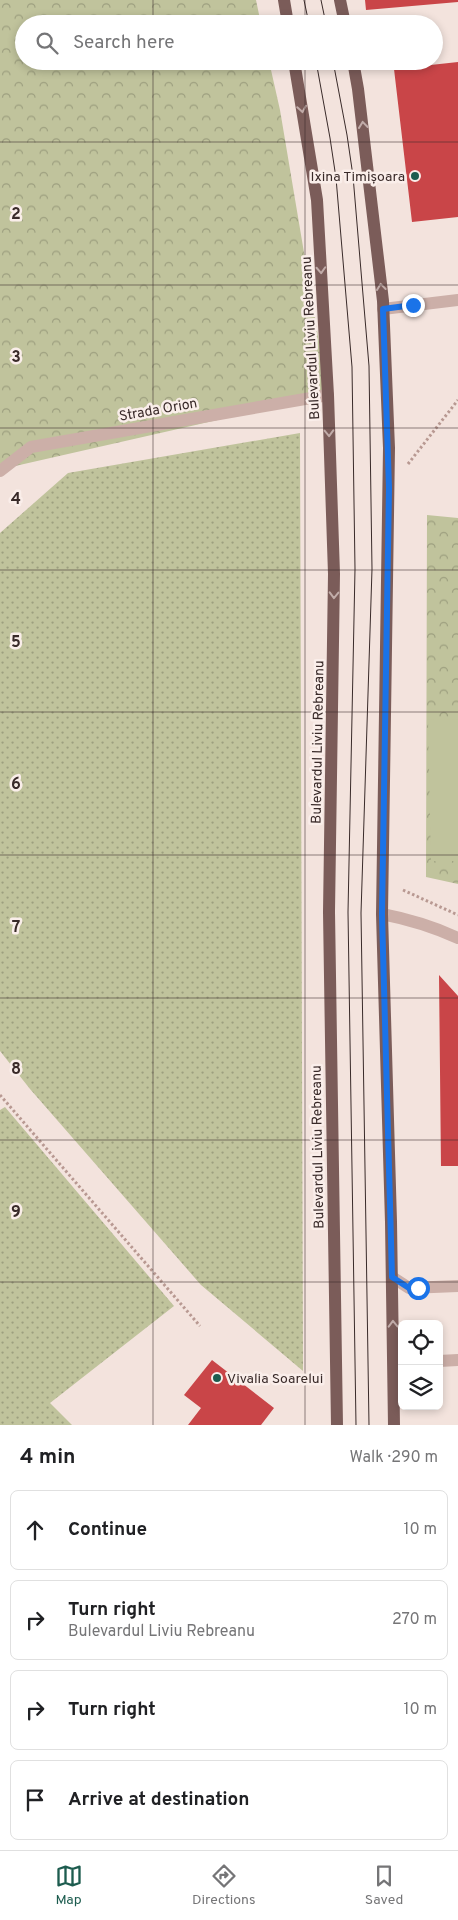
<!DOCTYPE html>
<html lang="en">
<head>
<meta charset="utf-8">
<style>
	:root { --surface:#fff; --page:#f6f6f6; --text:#202124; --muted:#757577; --line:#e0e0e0; --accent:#1d5c4f }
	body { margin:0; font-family:Overpass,sans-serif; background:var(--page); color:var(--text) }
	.controls { position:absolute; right:15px; bottom:15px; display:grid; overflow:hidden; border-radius:8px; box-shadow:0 2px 8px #0003 }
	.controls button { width:45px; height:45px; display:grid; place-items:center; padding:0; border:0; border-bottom:1px solid var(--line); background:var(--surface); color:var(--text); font:25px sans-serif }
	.stop { position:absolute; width:15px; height:15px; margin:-11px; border:4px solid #1a73e8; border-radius:50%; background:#fff }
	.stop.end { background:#1a73e8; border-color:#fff; box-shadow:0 1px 5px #0008 }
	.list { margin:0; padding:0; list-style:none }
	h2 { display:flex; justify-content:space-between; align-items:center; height:65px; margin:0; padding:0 20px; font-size:21px }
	h2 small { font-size:16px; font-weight:400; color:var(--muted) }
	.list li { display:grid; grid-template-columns:32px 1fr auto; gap:15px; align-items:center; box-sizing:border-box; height:80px; margin:0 10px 10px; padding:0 10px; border:1px solid var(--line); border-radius:8px }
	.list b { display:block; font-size:19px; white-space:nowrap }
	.list p { margin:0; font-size:16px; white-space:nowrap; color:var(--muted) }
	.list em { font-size:16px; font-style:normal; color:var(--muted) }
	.icon { flex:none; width:28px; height:28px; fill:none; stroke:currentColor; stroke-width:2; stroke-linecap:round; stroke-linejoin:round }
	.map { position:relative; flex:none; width:458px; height:1425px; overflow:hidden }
	.search { position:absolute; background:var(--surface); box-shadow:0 2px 8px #0003; left:15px; right:15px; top:15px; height:55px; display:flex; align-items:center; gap:12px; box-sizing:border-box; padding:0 18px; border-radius:28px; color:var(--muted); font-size:19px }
	.sheet { height:425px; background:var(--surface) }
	nav { display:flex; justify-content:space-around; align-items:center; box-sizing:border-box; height:70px; border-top:1px solid var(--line); background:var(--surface); font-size:14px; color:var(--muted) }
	nav a { display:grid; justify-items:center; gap:2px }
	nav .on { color:var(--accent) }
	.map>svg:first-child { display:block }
	.grass { fill:url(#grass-dots) }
	.park { fill:url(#park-crowns) }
	.pitch { fill:#c0c39c }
	.building { fill:#c94548 }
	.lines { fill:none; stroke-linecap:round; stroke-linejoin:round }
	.path { stroke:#b89992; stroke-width:3; stroke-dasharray:2.5 2.5; stroke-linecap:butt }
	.minor { stroke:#ccafa8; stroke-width:12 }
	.major { stroke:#7b5c59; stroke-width:12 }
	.tram { stroke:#392a29; stroke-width:1 }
	.oneway { stroke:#c1aca9 }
	.route { stroke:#1a73e8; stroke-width:6 }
	.grid { fill:none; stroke:#392a29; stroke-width:1; stroke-opacity:0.55 }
	.poi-dot { fill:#1d5c4f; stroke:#faeeea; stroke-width:2 }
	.labels { text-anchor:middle; stroke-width:5; stroke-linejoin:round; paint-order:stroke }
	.poi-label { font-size:14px; fill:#392a29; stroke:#faeeea; text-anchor:end }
	.street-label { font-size:14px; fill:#392a29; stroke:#faeeea }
	.grid-label { font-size:16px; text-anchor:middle; font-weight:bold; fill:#392a29; stroke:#faeeea; stroke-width:5; stroke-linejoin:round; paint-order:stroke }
</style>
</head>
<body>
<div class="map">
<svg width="458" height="1425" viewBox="0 0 458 1425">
	<defs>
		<pattern id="grass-dots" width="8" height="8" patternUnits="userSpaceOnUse" patternTransform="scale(1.25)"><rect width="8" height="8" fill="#c0c39c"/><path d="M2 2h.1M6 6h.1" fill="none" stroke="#9d9f7f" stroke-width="1.8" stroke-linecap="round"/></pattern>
		<pattern id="park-crowns" width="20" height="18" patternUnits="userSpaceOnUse" patternTransform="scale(1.25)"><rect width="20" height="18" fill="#c0c39c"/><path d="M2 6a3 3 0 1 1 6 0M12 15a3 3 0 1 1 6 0" fill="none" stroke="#9d9f7f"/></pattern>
	</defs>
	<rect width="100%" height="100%" fill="#f3e3dd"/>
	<path class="grass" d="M300 433 303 1371 201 1285 30 1089 0 1051V533L68 473Z
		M5 1107 174 1306 50 1403 72 1425H0V1110Z"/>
	<path class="park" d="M0 0H256L261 24H24V61H269L280 110 328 395 2 469 0 463Z
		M427 515 458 518V884L426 877Z"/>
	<path class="pitch" d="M458 719V861H431L428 720Z"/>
	<path class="building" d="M365 0H458V2L366 10Z
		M458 62V217L412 222 394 69Z
		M439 975 458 996V1166H441Z
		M212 1360 274 1408 261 1425H188L201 1408 184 1395Z"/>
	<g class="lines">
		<path class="path" d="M408 464 458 400
			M403 890 458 915
			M0 1095 200 1326"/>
		<path class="minor" d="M383 309 458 300
			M0 471 31 447 328 395
			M382 914C408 919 434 927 458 938
			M392 1277 409 1288 458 1286
			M439 1361 458 1360
			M394 1401 402 1385"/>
		<path class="major" d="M284 0 288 24
			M340 0 345 24
			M294 61 317 200 328 395 334 574 329 912 337 1425
			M353 61 358 89 383 301 389 448 382 914 391 1222 394 1425"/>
		<path class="tram" d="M304 0 309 24
			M321 0 326 24
			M316 61 330 138 336 178 352 367 355 569 348 912 356 1425
			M333 61 347 135 353 176 369 366 372 569 361 913 369 1425"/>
	</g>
	<defs><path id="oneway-chevron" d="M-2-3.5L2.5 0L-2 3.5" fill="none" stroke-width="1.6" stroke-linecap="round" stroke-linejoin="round" transform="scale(1.25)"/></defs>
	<g class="oneway">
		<use href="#oneway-chevron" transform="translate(302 109) rotate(81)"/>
		<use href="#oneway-chevron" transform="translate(363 125) rotate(-97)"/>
		<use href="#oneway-chevron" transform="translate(321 270) rotate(87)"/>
		<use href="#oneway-chevron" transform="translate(381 287) rotate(-97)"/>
		<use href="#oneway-chevron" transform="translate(329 433) rotate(88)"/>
		<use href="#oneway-chevron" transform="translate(334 595) rotate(91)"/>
		<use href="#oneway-chevron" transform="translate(393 1324) rotate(-91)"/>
	</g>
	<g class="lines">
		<path class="route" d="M413 305 383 309 389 488 382 914 392 1277 409 1288H418"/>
	</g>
	<path class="grid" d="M153 0V24M305 0V24M153 61V1425M305 61V1425M0 142H458M0 285H458M0 428H458M0 570H458M0 712H458M0 855H458M0 998H458M0 1140H458M0 1282H458"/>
	<g class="poi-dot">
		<circle cx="415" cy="176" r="5"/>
		<circle cx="217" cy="1378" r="5"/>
	</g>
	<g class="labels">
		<g class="poi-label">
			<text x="405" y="181">Ixina Timișoara</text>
			<text x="227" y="1383" text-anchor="start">Vivalia Soarelui</text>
		</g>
		<g class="street-label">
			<text transform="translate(310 338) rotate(-93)" y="5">Bulevardul Liviu Rebreanu</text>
			<text transform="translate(158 409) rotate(-10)" y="5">Strada Orion</text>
			<text transform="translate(317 742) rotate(-89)" y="5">Bulevardul Liviu Rebreanu</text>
			<text transform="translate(317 1147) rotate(-91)" y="5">Bulevardul Liviu Rebreanu</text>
		</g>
	</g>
	<g class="grid-label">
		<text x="16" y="219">2</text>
		<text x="16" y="362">3</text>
		<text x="16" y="504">4</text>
		<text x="16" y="647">5</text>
		<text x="16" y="789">6</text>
		<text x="16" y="932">7</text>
		<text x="16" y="1074">8</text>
		<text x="16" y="1217">9</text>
	</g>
</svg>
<div class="controls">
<button><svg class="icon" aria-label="locate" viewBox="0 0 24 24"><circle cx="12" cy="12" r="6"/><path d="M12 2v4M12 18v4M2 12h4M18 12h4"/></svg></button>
<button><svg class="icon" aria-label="layers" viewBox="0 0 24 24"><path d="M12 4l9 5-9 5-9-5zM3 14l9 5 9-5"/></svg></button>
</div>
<div class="stop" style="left:418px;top:1288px"></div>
<div class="stop end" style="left:413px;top:305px"></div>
<div class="search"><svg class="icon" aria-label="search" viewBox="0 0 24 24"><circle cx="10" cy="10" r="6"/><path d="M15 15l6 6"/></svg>Search here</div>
</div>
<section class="sheet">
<h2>4 min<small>Walk · 290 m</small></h2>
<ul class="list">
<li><svg class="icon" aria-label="ahead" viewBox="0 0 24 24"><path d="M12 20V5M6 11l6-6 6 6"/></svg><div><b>Continue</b></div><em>10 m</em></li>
<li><svg class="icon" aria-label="right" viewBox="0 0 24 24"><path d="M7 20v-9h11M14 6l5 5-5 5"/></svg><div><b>Turn right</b><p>Bulevardul Liviu Rebreanu</p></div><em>270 m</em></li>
<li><svg class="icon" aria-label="right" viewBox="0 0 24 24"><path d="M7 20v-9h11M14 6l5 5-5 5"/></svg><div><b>Turn right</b></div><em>10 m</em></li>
<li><svg class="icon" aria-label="arrive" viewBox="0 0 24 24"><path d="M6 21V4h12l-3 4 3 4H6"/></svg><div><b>Arrive at destination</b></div></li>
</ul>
</section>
<nav>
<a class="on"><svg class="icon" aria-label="map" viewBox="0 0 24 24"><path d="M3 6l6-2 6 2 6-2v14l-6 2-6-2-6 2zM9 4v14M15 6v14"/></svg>Map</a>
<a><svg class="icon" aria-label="directions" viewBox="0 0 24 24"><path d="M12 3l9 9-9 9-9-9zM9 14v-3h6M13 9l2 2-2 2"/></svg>Directions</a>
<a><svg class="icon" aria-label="saved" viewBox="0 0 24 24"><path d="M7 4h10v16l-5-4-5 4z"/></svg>Saved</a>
</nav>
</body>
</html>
